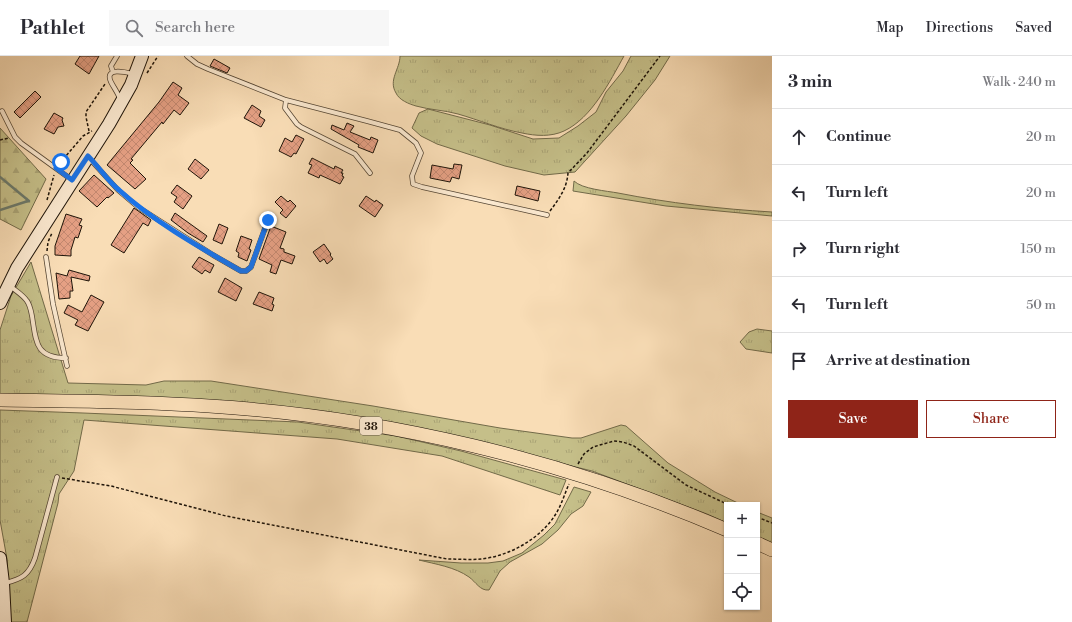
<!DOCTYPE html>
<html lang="en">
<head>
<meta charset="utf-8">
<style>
	:root { --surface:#fff; --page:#f7f7f7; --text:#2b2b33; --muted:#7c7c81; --line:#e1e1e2; --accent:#8f2418 }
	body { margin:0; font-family:"Libre Bodoni",serif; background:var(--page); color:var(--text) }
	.controls { position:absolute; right:12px; bottom:12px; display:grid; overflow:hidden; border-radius:0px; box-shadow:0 1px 3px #0004 }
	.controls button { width:36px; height:36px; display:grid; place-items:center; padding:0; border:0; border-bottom:1px solid var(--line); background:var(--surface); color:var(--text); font:20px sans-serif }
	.stop { position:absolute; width:12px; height:12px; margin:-9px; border:3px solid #1a73e8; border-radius:50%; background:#fff }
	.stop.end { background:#1a73e8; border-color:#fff; box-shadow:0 1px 4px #0008 }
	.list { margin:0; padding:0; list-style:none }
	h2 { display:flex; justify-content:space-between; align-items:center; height:52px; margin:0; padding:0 16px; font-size:17px }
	h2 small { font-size:13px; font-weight:400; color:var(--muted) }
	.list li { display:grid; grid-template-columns:26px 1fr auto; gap:12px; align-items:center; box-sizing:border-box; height:56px; padding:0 16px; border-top:1px solid var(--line) }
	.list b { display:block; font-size:15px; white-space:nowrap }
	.list em { font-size:13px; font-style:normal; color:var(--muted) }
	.actions { display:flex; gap:8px; padding:12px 16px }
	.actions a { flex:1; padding:9px 0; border:1px solid var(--accent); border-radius:0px; text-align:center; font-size:14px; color:var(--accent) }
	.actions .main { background:var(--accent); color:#fff }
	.icon { flex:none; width:22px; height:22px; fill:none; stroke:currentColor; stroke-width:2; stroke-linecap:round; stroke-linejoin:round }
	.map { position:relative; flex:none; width:772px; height:566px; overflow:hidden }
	header { display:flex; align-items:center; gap:24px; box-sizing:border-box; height:56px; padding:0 20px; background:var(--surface); border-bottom:1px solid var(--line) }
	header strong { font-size:19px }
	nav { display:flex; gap:22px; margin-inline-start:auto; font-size:14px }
	.search { width:280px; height:36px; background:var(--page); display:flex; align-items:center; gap:10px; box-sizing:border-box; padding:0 14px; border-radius:0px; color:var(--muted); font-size:15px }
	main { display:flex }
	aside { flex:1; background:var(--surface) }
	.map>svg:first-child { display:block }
	.grass { fill:url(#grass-tufts); stroke:#726a49 }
	.forest { fill:url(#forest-firs); stroke:#726a49 }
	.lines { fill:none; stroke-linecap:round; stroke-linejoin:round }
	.stream { stroke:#6b796b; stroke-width:2.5 }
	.building { fill:url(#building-cross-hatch); stroke:#1e1409 }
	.lane-casing { stroke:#554634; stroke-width:5.5 }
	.secondary-casing { stroke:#1e1409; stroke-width:14 }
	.primary-casing { stroke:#1e1409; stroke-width:14 }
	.path { stroke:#1e1409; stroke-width:1.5; stroke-dasharray:3 2; stroke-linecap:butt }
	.lane { stroke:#fbe9d0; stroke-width:4 }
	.secondary { stroke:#fbe9d0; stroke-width:12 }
	.primary { stroke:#f9ddb6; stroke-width:13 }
	.route { stroke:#1a73e8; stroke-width:5 }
	.labels { text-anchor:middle; stroke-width:3; stroke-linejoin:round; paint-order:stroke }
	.shield { fill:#fbe9d0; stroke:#605445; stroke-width:1 }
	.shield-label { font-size:11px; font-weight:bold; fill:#1e1409 }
</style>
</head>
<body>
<header>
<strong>Pathlet</strong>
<div class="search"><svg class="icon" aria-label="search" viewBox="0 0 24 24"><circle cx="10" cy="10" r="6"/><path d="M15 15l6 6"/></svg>Search here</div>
<nav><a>Map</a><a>Directions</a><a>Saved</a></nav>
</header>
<main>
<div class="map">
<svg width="772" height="566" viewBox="0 0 772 566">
	<defs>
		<pattern id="grass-tufts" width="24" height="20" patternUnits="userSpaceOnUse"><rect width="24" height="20" fill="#c5bf89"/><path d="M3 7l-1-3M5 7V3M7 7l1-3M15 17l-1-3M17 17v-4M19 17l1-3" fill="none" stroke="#a9a375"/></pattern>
		<pattern id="forest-firs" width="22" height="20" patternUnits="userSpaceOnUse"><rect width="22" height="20" fill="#c5bf89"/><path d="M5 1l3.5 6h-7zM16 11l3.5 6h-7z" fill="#a9a375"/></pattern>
		<pattern id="building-cross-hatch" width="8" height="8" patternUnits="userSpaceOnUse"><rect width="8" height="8" fill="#e5a084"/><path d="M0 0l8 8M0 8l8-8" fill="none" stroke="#c48971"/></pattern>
	</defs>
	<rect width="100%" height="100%" fill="#f9ddb6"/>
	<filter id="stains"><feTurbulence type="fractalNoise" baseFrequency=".005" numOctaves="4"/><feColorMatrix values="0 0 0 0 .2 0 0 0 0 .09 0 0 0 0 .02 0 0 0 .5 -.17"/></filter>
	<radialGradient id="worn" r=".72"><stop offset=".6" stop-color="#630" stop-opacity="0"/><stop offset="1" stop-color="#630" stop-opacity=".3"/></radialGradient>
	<path class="grass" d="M400 0H624C610 25 592 62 564 75 551 81 536 80 522 77 500 73 479 64 458 58 444 54 430 54 416 50 409 48 399 44 396 37 388 24 400 13 400 0Z
		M631 0H670L655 24 626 60 575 116 544 119 505 110 437 88 421 80 412 72 419 57 428 53 490 69 533 83 559 82 578 70 596 56 606 36 623 15Z
		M574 125C582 133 607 135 618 137 669 147 720 153 772 156V160L666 150 573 135Z
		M31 206 68 327 146 329 164 325H211L373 350 500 372 572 382H581L621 369 626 370 668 407 715 436 742 449H727V467L707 458 592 415 426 374 0 338V274L11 240Z
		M757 273 772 275V297L746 293 740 286 749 276Z
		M0 354 83 357 298 366 396 380 461 395 566 424 560 439 442 400 337 383 84 364 74 415 59 438 58 447 27 566H10L7 503 0 464Z
		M574 431 591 436 583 450 571 458 558 474 542 488 510 506 500 515 489 534C480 535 476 526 469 521 455 511 435 508 419 504L461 507H488L503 505 522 497 544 479 555 468Z
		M757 456 772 462V487L757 481Z"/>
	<path class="forest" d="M0 72 46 123 21 174 0 163Z"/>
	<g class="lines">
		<path class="stream" d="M0 121 29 145
			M0 154 28 145"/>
	</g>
	<path class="building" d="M80 0H99L89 18 75 8Z
		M214 3 230 12 227 17 210 10Z
		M173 26 182 32 178 39 189 47 180 59 174 54 163 68 162 66 131 103 133 104 130 107 146 123 135 133 107 109 159 46Z
		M35 35 41 41 20 62 14 56Z
		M252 49 261 55 259 60 265 64 261 71 244 62Z
		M54 57 63 62 62 64 64 70 58 71 54 78 44 73Z
		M347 67 354 70 350 76 370 84 371 81 378 84 373 97 358 91 359 89 331 73 332 69 344 74Z
		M296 79 304 83 296 98 294 97 291 101 279 95 285 82 292 86Z
		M312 102 334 113 335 110 343 114 341 117H343L342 120 344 121 340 128 320 119 319 122 308 117 312 109 309 108Z
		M195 103 209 114 201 123 188 113Z
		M454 108 462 109 459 123 452 121 450 126 430 122 432 109 453 113Z
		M94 119 114 137 108 142 107 141 97 151 79 135Z
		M177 129 192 140 183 153 174 146 177 141 171 137Z
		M517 130 540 135 538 145 515 139Z
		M281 140 288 146 290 144 296 150 286 162 280 157 283 154 275 146Z
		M366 140 375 146 376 144 383 149 375 161 359 150Z
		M134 152 151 164 148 170 143 167 124 197 111 189Z
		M175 157 207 180 203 186 188 177 171 164Z
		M66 158 82 163 79 169 82 170 78 182 75 181 71 194V200L55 199V190Z
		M219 168 228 172 222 188 213 184Z
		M271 170 286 176 280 192 284 193V196L295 200 292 208 281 204 276 218 270 216 272 209 259 203Z
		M241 180 252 184 249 193 251 194 247 205 238 201 239 197 236 195Z
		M324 188 331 198 330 199 333 203 327 208 324 203 320 206 313 196Z
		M199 201 214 209 210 217 205 214 202 218 192 211Z
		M69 214 90 220 89 225 71 221 73 235H70V242L59 243 56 217 67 220Z
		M225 222 242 232 236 245 218 236Z
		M259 236 274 242 272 248 274 249 272 255 253 248Z
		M91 239 104 246 88 275 75 269 78 264 64 257 68 249 82 256Z"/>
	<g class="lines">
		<g class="lane-casing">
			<path id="lane" d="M187 0 197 8 208 13 286 44 367 65 400 74 416 87 421 97 412 120 413 128 422 131 547 159
				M113 16 111 10 117 0
				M120 43C118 37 114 32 111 26 104 11 125 16 133 18
				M286 44 285 52 297 68 301 71 355 98 370 117
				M2 55 15 81 21 87 72 124
				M89 102 118 134 138 151 213 199 241 215H246L251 211 268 164
				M46 201 53 248 67 310
				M10 230C16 235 23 239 27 245 30 249 31 255 32 260 36 285 35 302 66 302
				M5 527C22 523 29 519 35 502L57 421"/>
		</g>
		<g class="secondary-casing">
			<path id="secondary" d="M0 247 17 212 109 68 131 29 142 0
				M0 502 3 527 5 566"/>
		</g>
		<g class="primary-casing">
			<path id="primary" d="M0 344C70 345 140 345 209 350 387 361 564 404 727 474
				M757 487 772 494"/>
		</g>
		<path class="path" d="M147 17 158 0
			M89 75 86 61V56L105 28
			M0 84 9 82
			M60 107 83 80 92 75
			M47 144 54 119
			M550 155C559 143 567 132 568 117L587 97 660 0
			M47 195 48 186 52 177
			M578 408 584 398 593 391 614 385 623 386 634 390 686 429 729 449
			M62 422 111 430 226 460 447 503C458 503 470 504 481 503 510 500 542 482 557 456 562 447 565 437 569 428
			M757 461 772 467"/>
		<use href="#lane" class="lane"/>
		<use href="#secondary" class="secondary"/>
		<use href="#primary" class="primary"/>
	</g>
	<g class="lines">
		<path class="route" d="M61 106 56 112 72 124 88 100C99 111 107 124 119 134 153 165 201 192 241 215H246L251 211 268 164"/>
	</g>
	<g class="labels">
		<rect class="shield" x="360" y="361" width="22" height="18" rx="3"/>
		<g class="shield-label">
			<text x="371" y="374">38</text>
		</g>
	</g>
	<rect width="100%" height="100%" filter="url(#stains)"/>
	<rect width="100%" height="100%" fill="url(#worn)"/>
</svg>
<div class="controls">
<button>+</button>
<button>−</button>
<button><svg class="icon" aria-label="locate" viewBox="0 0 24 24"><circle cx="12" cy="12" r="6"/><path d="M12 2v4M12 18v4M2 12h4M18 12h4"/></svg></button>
</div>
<div class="stop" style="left:61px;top:106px"></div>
<div class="stop end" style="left:268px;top:164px"></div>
</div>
<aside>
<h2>3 min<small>Walk · 240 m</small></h2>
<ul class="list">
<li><svg class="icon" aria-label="ahead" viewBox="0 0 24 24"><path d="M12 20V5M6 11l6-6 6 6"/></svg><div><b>Continue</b></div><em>20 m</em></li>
<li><svg class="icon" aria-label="left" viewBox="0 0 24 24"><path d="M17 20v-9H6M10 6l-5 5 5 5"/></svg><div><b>Turn left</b></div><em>20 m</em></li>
<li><svg class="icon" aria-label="right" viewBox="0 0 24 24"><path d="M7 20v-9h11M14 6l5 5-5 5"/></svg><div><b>Turn right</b></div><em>150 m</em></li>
<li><svg class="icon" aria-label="left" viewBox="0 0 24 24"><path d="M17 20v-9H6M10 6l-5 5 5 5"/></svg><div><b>Turn left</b></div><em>50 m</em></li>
<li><svg class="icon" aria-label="arrive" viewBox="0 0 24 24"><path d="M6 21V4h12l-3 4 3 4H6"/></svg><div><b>Arrive at destination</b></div></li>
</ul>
<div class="actions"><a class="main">Save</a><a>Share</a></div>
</aside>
</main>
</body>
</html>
